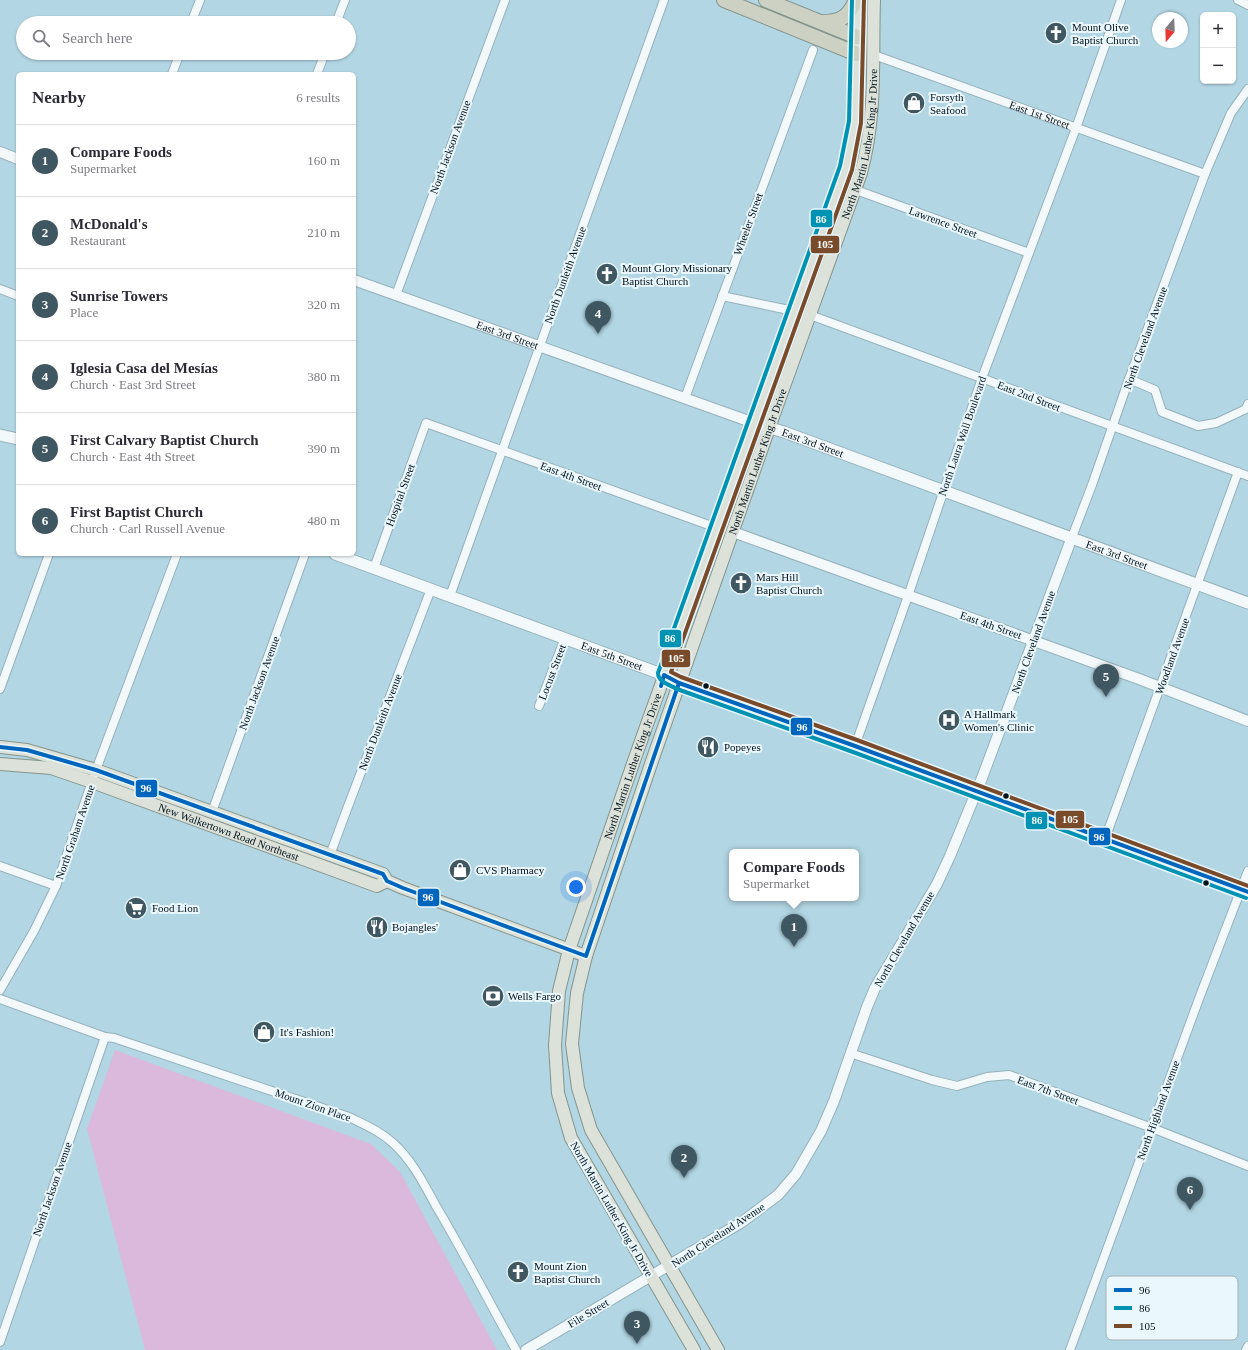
<!DOCTYPE html>
<html lang="en">
<head>
<meta charset="utf-8">
<style>
	:root { --surface:#fff; --page:#f7f7f7; --text:#2b2b33; --muted:#7c7c81; --line:#e1e1e2; --accent:#3e5761 }
	body { margin:0; font-family:"Times New Roman",serif; background:var(--page); color:var(--text) }
	.controls { position:absolute; right:12px; top:12px; display:grid; overflow:hidden; border-radius:6px; box-shadow:0 1px 3px #0004 }
	.controls button { width:36px; height:36px; display:grid; place-items:center; padding:0; border:0; border-bottom:1px solid var(--line); background:var(--surface); color:var(--text); font:20px sans-serif }
	.compass { position:absolute; left:1152px; top:12px; width:36px; height:36px; border-radius:50%; background:var(--surface); box-shadow:0 1px 3px #0004; rotate:199deg }
	.you { position:absolute; left:576px; top:887px; width:14px; height:14px; margin:-10px; border:3px solid #fff; border-radius:50%; background:#1a73e8; box-shadow:0 0 0 6px #1a73e833 }
	.badge { display:grid; place-items:center; width:26px; height:26px; border-radius:50%; background:var(--accent); color:#fff; font-size:13px; font-weight:700 }
	.pin { position:absolute; translate:-50% -33px; filter:drop-shadow(0 1px 2px #0008) }
	.pin::after { content:''; position:absolute; top:21px; width:14px; height:12px; background:inherit; clip-path:polygon(0 0,100% 0,50% 100%) }
	.popup { position:absolute; left:729px; top:849px; width:130px; height:52px; box-sizing:border-box; display:grid; place-content:center; border-radius:6px; background:var(--surface); filter:drop-shadow(0 1px 3px #0005); font-size:13px; white-space:nowrap; color:var(--muted) }
	.popup b { font-size:15px; color:var(--text) }
	.popup::after { content:''; position:absolute; left:50%; top:100%; margin-left:-8px; border:8px solid transparent; border-top-color:var(--surface) }
	.list { margin:0; padding:0; list-style:none }
	h2 { display:flex; justify-content:space-between; align-items:center; height:52px; margin:0; padding:0 16px; font-size:17px }
	h2 small { font-size:13px; font-weight:400; color:var(--muted) }
	.list li { display:grid; grid-template-columns:26px 1fr auto; gap:12px; align-items:center; box-sizing:border-box; height:72px; padding:0 16px; border-top:1px solid var(--line) }
	.list b { display:block; font-size:15px; white-space:nowrap }
	.list p { margin:0; font-size:13px; white-space:nowrap; color:var(--muted) }
	.list em { font-size:13px; font-style:normal; color:var(--muted) }
	.icon { flex:none; width:22px; height:22px; fill:none; stroke:currentColor; stroke-width:2; stroke-linecap:round; stroke-linejoin:round }
	.map { position:relative; flex:none; width:1248px; height:1350px; overflow:hidden }
	.search { position:absolute; background:var(--surface); box-shadow:0 1px 3px #0004; left:16px; top:16px; width:340px; height:44px; display:flex; align-items:center; gap:10px; box-sizing:border-box; padding:0 14px; border-radius:22px; color:var(--muted); font-size:15px }
	.panel { position:absolute; background:var(--surface); box-shadow:0 1px 3px #0004; left:16px; top:72px; width:340px; height:484px; border-radius:6px }
	.map>svg:first-child { display:block }
	.green { fill:#dbb9dc }
	.lines { fill:none; stroke-linecap:round; stroke-linejoin:round }
	.minor-casing { stroke:#95b1bc; stroke-width:10 }
	.tertiary-casing { stroke:#95b1bc; stroke-width:12 }
	.secondary-casing { stroke:#95b1bc; stroke-width:13 }
	.primary-casing { stroke:#84948a; stroke-width:14 }
	.motorway-casing { stroke:#84948a; stroke-width:16 }
	.minor { stroke:#f3f9fb; stroke-width:8 }
	.tertiary { stroke:#f3f9fb; stroke-width:10 }
	.secondary { stroke:#f3f9fb; stroke-width:11 }
	.primary { stroke:#dce1d9; stroke-width:12 }
	.motorway { stroke:#ccd1c4; stroke-width:14 }
	.bus-1-casing { stroke:#eaf7fc; stroke-width:7 }
	.bus-2-casing { stroke:#eaf7fc; stroke-width:7 }
	.bus-3-casing { stroke:#eaf7fc; stroke-width:7 }
	.bus-1 { stroke:#0065bd; stroke-width:4 }
	.bus-2 { stroke:#0092b3; stroke-width:4 }
	.bus-3 { stroke:#7a4b2a; stroke-width:4 }
	.bus-dot { fill:#00121b; stroke:#eaf7fc; stroke-width:1.5 }
	.labels { text-anchor:middle; stroke-width:4; stroke-linejoin:round; paint-order:stroke }
	.poi-label { font-size:11px; fill:#00121b; stroke:#eaf7fc; text-anchor:start }
	.street-label { font-size:11px; fill:#00121b; stroke:#eaf7fc }
	.key { fill:#eaf7fc; stroke:#a4b2b8; stroke-width:1 }
	.key-label { font-size:11px; fill:#00121b }
	.line-badge { stroke:#eaf7fc; stroke-width:1.5 }
	.badge-label { font-size:11px; text-anchor:middle; font-weight:bold; fill:#fff }
</style>
</head>
<body>
<div class="map">
<svg width="1248" height="1350" viewBox="0 0 1248 1350">
	<rect width="100%" height="100%" fill="#b2d6e4"/>
	<path class="green" d="M115 1050 371 1144 400 1172 497 1350H145L87 1129Z"/>
	<g class="lines">
		<g class="minor-casing">
			<g id="minor">
				<path d="M1238 0 1248 5"/>
				<path d="M191 23 200 0"/>
				<path d="M336 23 345 0"/>
				<path id="s1" d="M874 55 1205 174"/>
				<path d="M172 74 180 53"/>
				<path d="M317 74 325 53"/>
				<path d="M856 190 1029 253"/>
				<path d="M0 289 18 296"/>
				<path d="M396 295 505 0"/>
				<path d="M722 296 794 311"/>
				<path d="M810 315 1248 476"/>
				<path d="M1129 379 1155 390 1162 412 1198 426 1216 423 1246 409 1248 404"/>
				<path d="M685 398 813 50"/>
				<path d="M1072 537 1092 485 1129 379 1205 174 1231 113 1248 89"/>
				<path d="M374 568 426 423 717 528"/>
				<path d="M450 596 664 0"/>
				<path d="M0 689 49 554"/>
				<path d="M539 706 565 638"/>
				<path d="M855 746 908 596 982 378 1076 128 1121 0"/>
				<path d="M212 812 305 554"/>
				<path d="M1105 839 1238 472"/>
				<path d="M330 855 347 809 431 589"/>
				<path d="M0 866 56 886"/>
				<path d="M0 990 34 931 56 886 96 770 177 554"/>
				<path d="M0 999 105 1037 114 1038 349 1117C365 1125 380 1131 393 1143 412 1160 424 1184 436 1206 464 1253 489 1302 516 1350"/>
				<path d="M850 1053 932 1080 957 1086 987 1077 1009 1075 1152 1128 1248 1166"/>
				<path d="M0 1342 105 1037"/>
				<path d="M1070 1350 1200 996 1248 871"/>
				<path d="M1246 1350 1248 1346"/>
			</g>
		</g>
		<g class="tertiary-casing">
			<g id="tertiary">
				<path d="M0 152 18 159"/>
				<path id="s2" d="M354 280 754 423"/>
				<path d="M733 532 1139 679 1248 721"/>
				<path d="M526 1350 742 1222 778 1195 796 1174 821 1131 834 1101 867 1007 875 988 937 884 950 856 982 778 1072 537"/>
			</g>
		</g>
		<g class="secondary-casing">
			<g id="secondary">
				<path id="s3" d="M754 423 784 432 1248 603"/>
				<path d="M0 435 18 439"/>
				<path id="s4" d="M335 554 664 675 679 683 855 746 1248 892"/>
			</g>
		</g>
		<g class="primary-casing">
			<g id="primary">
				<path d="M0 747 27 750 96 770 383 874 387 881 403 888 586 956"/>
				<path id="s5" d="M0 764 51 768 92 782 377 886 387 881"/>
				<path id="s6" d="M694 1350 571 1138 558 1093 555 1045 559 991 569 950 636 755 846 168 855 122 858 0"/>
				<path id="s7" d="M718 1350 591 1130 578 1088 572 1044 577 993 586 956 652 761 774 414 861 173C877 114 872 60 874 0"/>
			</g>
		</g>
		<g class="motorway-casing">
			<path id="motorway" d="M724 0 857 54
				M766 0 857 37
				M821 22C840 22 848 18 856 0"/>
		</g>
		<use href="#minor" class="minor"/>
		<use href="#tertiary" class="tertiary"/>
		<use href="#secondary" class="secondary"/>
		<use href="#primary" class="primary"/>
		<use href="#motorway" class="motorway"/>
		<g class="bus-1-casing">
			<path id="bus-1" d="M661 686 664 675 679 683 855 746 1248 892
				M0 747 27 750 96 770 383 874 387 881 403 888 586 956 679 683"/>
		</g>
		<g class="bus-2-casing">
			<path id="bus-2" d="M852 0 849 121 840 166 658 673C658 682 670 685 677 689L853 752 1246 898"/>
		</g>
		<g class="bus-3-casing">
			<path id="bus-3" d="M864 0 861 123 852 170 671 672 681 677 857 740 1248 886"/>
		</g>
		<use href="#bus-1" class="bus-1"/>
		<use href="#bus-2" class="bus-2"/>
		<use href="#bus-3" class="bus-3"/>
	</g>
	<defs>
		<g id="church-disc" transform="scale(1.15)"><circle r="9.5" fill="#3e5761" stroke="#eaf7fc"/><path d="M-1.2-6h2.4v3.5h3.3v2.4h-3.3V6h-2.4V-.1h-3.3v-2.4h3.3Z" fill="#fff"/></g>
		<g id="shop-disc" transform="scale(1.15)"><circle r="9.5" fill="#3e5761" stroke="#eaf7fc"/><path d="M-5-2.5h2.3a2.7 3.5 0 0 1 5.4 0H5L5.5 6h-11ZM-1.5-2.5h3a1.5 2.3 0 0 0-3 0Z" fill="#fff"/></g>
		<g id="hospital-disc" transform="scale(1.15)"><circle r="9.5" fill="#3e5761" stroke="#eaf7fc"/><path d="M-5-5h3v3.5h4V-5h3V5h-3V1.5h-4V5h-3Z" fill="#fff"/></g>
		<g id="restaurant-disc" transform="scale(1.15)"><circle r="9.5" fill="#3e5761" stroke="#eaf7fc"/><path d="M-5-6h1v4h1v-4h1v4h1v-4h1v5L-1.5 .5V6h-2V.5L-5-1ZM5-6V6H3V1.5H1.5Q1.5-4 5-6Z" fill="#fff"/></g>
		<g id="supermarket-disc" transform="scale(1.15)"><circle r="9.5" fill="#3e5761" stroke="#eaf7fc"/><path d="M-6-5.5h2.5l.6 2H6L4.5 2H-2.5L-4.4-4H-6ZM-1.5 3.2a1.3 1.3 0 1 0 .1 0ZM3 3.2a1.3 1.3 0 1 0 .1 0Z" fill="#fff"/></g>
		<g id="bank-disc" transform="scale(1.15)"><circle r="9.5" fill="#3e5761" stroke="#eaf7fc"/><path d="M-6-4H6V4H-6ZM0-2.3a2.3 2.3 0 1 0 0 4.6a2.3 2.3 0 1 0 0-4.6Z" fill="#fff"/></g>
	</defs>
	<g fill-rule="evenodd">
		<use href="#church-disc" x="1056" y="33"/>
		<use href="#shop-disc" x="914" y="103"/>
		<use href="#church-disc" x="607" y="274"/>
		<use href="#church-disc" x="741" y="583"/>
		<use href="#hospital-disc" x="949" y="720"/>
		<use href="#restaurant-disc" x="708" y="747"/>
		<use href="#shop-disc" x="460" y="870"/>
		<use href="#supermarket-disc" x="136" y="908"/>
		<use href="#restaurant-disc" x="377" y="927"/>
		<use href="#bank-disc" x="493" y="996"/>
		<use href="#shop-disc" x="264" y="1032"/>
		<use href="#church-disc" x="518" y="1272"/>
	</g>
	<g class="bus-dot">
		<circle cx="706" cy="686" r="3.5"/>
		<circle cx="1006" cy="796" r="3.5"/>
		<circle cx="1206" cy="883" r="3.5"/>
	</g>
	<g class="labels">
		<g class="poi-label">
			<text x="1072" y="31">Mount Olive<tspan x="1072" dy="13">Baptist Church</tspan></text>
			<text x="930" y="101">Forsyth<tspan x="930" dy="13">Seafood</tspan></text>
			<text x="622" y="272">Mount Glory Missionary<tspan x="622" dy="13">Baptist Church</tspan></text>
			<text x="756" y="581">Mars Hill<tspan x="756" dy="13">Baptist Church</tspan></text>
			<text x="964" y="718">A Hallmark<tspan x="964" dy="13">Women's Clinic</tspan></text>
			<text x="724" y="751">Popeyes</text>
			<text x="476" y="874">CVS Pharmacy</text>
			<text x="152" y="912">Food Lion</text>
			<text x="392" y="931">Bojangles'</text>
			<text x="508" y="1000">Wells Fargo</text>
			<text x="280" y="1036">It's Fashion!</text>
			<text x="534" y="1270">Mount Zion<tspan x="534" dy="13">Baptist Church</tspan></text>
		</g>
		<g class="street-label">
			<text dy="4" stroke="none"><textPath href="#s1" startOffset="176">East 1st Street</textPath></text>
			<text dy="4" stroke="none"><textPath href="#s7" startOffset="1290">North Martin Luther King Jr Drive</textPath></text>
			<text transform="translate(450 147) rotate(-70)" y="4">North Jackson Avenue</text>
			<text transform="translate(943 222) rotate(20)" y="4">Lawrence Street</text>
			<text transform="translate(748 224) rotate(-70)" y="4">Wheeler Street</text>
			<text transform="translate(565 275) rotate(-70)" y="4">North Dunleith Avenue</text>
			<text dy="4" stroke="none"><textPath href="#s2" startOffset="163">East 3rd Street</textPath></text>
			<text transform="translate(1145 338) rotate(-70)" y="4">North Cleveland Avenue</text>
			<text transform="translate(1029 396) rotate(21)" y="4">East 2nd Street</text>
			<text transform="translate(962 436) rotate(-71)" y="4">North Laura Wall Boulevard</text>
			<text dy="4" stroke="none"><textPath href="#s3" startOffset="62">East 3rd Street</textPath></text>
			<text dy="4" stroke="none"><textPath href="#s7" startOffset="955">North Martin Luther King Jr Drive</textPath></text>
			<text transform="translate(571 476) rotate(20)" y="4">East 4th Street</text>
			<text transform="translate(400 495) rotate(-70)" y="4">Hospital Street</text>
			<text dy="4" stroke="none"><textPath href="#s3" startOffset="386">East 3rd Street</textPath></text>
			<text transform="translate(991 625) rotate(19)" y="4">East 4th Street</text>
			<text transform="translate(1033 642) rotate(-70)" y="4">North Cleveland Avenue</text>
			<text dy="4" stroke="none"><textPath href="#s4" startOffset="295">East 5th Street</textPath></text>
			<text transform="translate(1172 656) rotate(-70)" y="4">Woodland Avenue</text>
			<text transform="translate(552 672) rotate(-69)" y="4">Locust Street</text>
			<text transform="translate(259 683) rotate(-70)" y="4">North Jackson Avenue</text>
			<text transform="translate(380 722) rotate(-69)" y="4">North Dunleith Avenue</text>
			<text dy="4" stroke="none"><textPath href="#s6" startOffset="631">North Martin Luther King Jr Drive</textPath></text>
			<text transform="translate(75 832) rotate(-71)" y="4">North Graham Avenue</text>
			<text dy="4" stroke="none"><textPath href="#s5" startOffset="240">New Walkertown Road Northeast</textPath></text>
			<text transform="translate(904 939) rotate(-60)" y="4">North Cleveland Avenue</text>
			<text transform="translate(1048 1090) rotate(20)" y="4">East 7th Street</text>
			<text transform="translate(313 1105) rotate(19)" y="4">Mount Zion Place</text>
			<text transform="translate(1158 1110) rotate(-70)" y="4">North Highland Avenue</text>
			<text transform="translate(52 1189) rotate(-71)" y="4">North Jackson Avenue</text>
			<text transform="translate(612 1209) rotate(60)" y="4">North Martin Luther King Jr Drive</text>
			<text transform="translate(718 1235) rotate(-33)" y="4">North Cleveland Avenue</text>
			<text transform="translate(588 1313) rotate(-31)" y="4">File Street</text>
		</g>
	</g>
	<rect x="1106" y="1276" width="132" height="64" rx="6" class="key"/>
	<rect x="1114" y="1288" width="18" height="4" fill="#0065bd"/>
	<rect x="1114" y="1306" width="18" height="4" fill="#0092b3"/>
	<rect x="1114" y="1324" width="18" height="4" fill="#7a4b2a"/>
	<g class="key-label">
		<text x="1139" y="1294">96</text>
		<text x="1139" y="1312">86</text>
		<text x="1139" y="1330">105</text>
	</g>
	<g class="line-badge">
		<rect x="810" y="209" width="23" height="19" rx="4" fill="#0092b3"/>
		<rect x="810" y="235" width="30" height="19" rx="4" fill="#7a4b2a"/>
		<rect x="659" y="629" width="23" height="19" rx="4" fill="#0092b3"/>
		<rect x="661" y="649" width="30" height="19" rx="4" fill="#7a4b2a"/>
		<rect x="790" y="717" width="23" height="19" rx="4" fill="#0065bd"/>
		<rect x="135" y="779" width="23" height="19" rx="4" fill="#0065bd"/>
		<rect x="1055" y="810" width="30" height="19" rx="4" fill="#7a4b2a"/>
		<rect x="1025" y="811" width="23" height="19" rx="4" fill="#0092b3"/>
		<rect x="1088" y="827" width="23" height="19" rx="4" fill="#0065bd"/>
		<rect x="417" y="888" width="23" height="19" rx="4" fill="#0065bd"/>
	</g>
	<g class="badge-label">
		<text x="821" y="223">86</text>
		<text x="825" y="248">105</text>
		<text x="670" y="642">86</text>
		<text x="676" y="662">105</text>
		<text x="802" y="731">96</text>
		<text x="146" y="792">96</text>
		<text x="1070" y="823">105</text>
		<text x="1037" y="824">86</text>
		<text x="1099" y="841">96</text>
		<text x="428" y="901">96</text>
	</g>
</svg>
<div class="controls">
<button>+</button>
<button>−</button>
</div>
<svg class="compass" viewBox="-18 -18 36 36"><path d="M0-13l5 13h-10z" fill="#e53935"/><path d="M0 13l5-13h-10z" fill="#7c7c81"/></svg>
<div class="you"></div>
<div class="pin badge" style="left:794px;top:947px">1</div>
<div class="popup"><b>Compare Foods</b>Supermarket</div>
<div class="pin badge" style="left:684px;top:1178px">2</div>
<div class="pin badge" style="left:637px;top:1344px">3</div>
<div class="pin badge" style="left:598px;top:334px">4</div>
<div class="pin badge" style="left:1106px;top:697px">5</div>
<div class="pin badge" style="left:1190px;top:1210px">6</div>
<div class="search"><svg class="icon" aria-label="search" viewBox="0 0 24 24"><circle cx="10" cy="10" r="6"/><path d="M15 15l6 6"/></svg>Search here</div>
<section class="panel">
<h2>Nearby<small>6 results</small></h2>
<ul class="list">
<li><span class="badge">1</span><div><b>Compare Foods</b><p>Supermarket</p></div><em>160 m</em></li>
<li><span class="badge">2</span><div><b>McDonald's</b><p>Restaurant</p></div><em>210 m</em></li>
<li><span class="badge">3</span><div><b>Sunrise Towers</b><p>Place</p></div><em>320 m</em></li>
<li><span class="badge">4</span><div><b>Iglesia Casa del Mesías</b><p>Church · East 3rd Street</p></div><em>380 m</em></li>
<li><span class="badge">5</span><div><b>First Calvary Baptist Church</b><p>Church · East 4th Street</p></div><em>390 m</em></li>
<li><span class="badge">6</span><div><b>First Baptist Church</b><p>Church · Carl Russell Avenue</p></div><em>480 m</em></li>
</ul>
</section>
</div>
</body>
</html>
